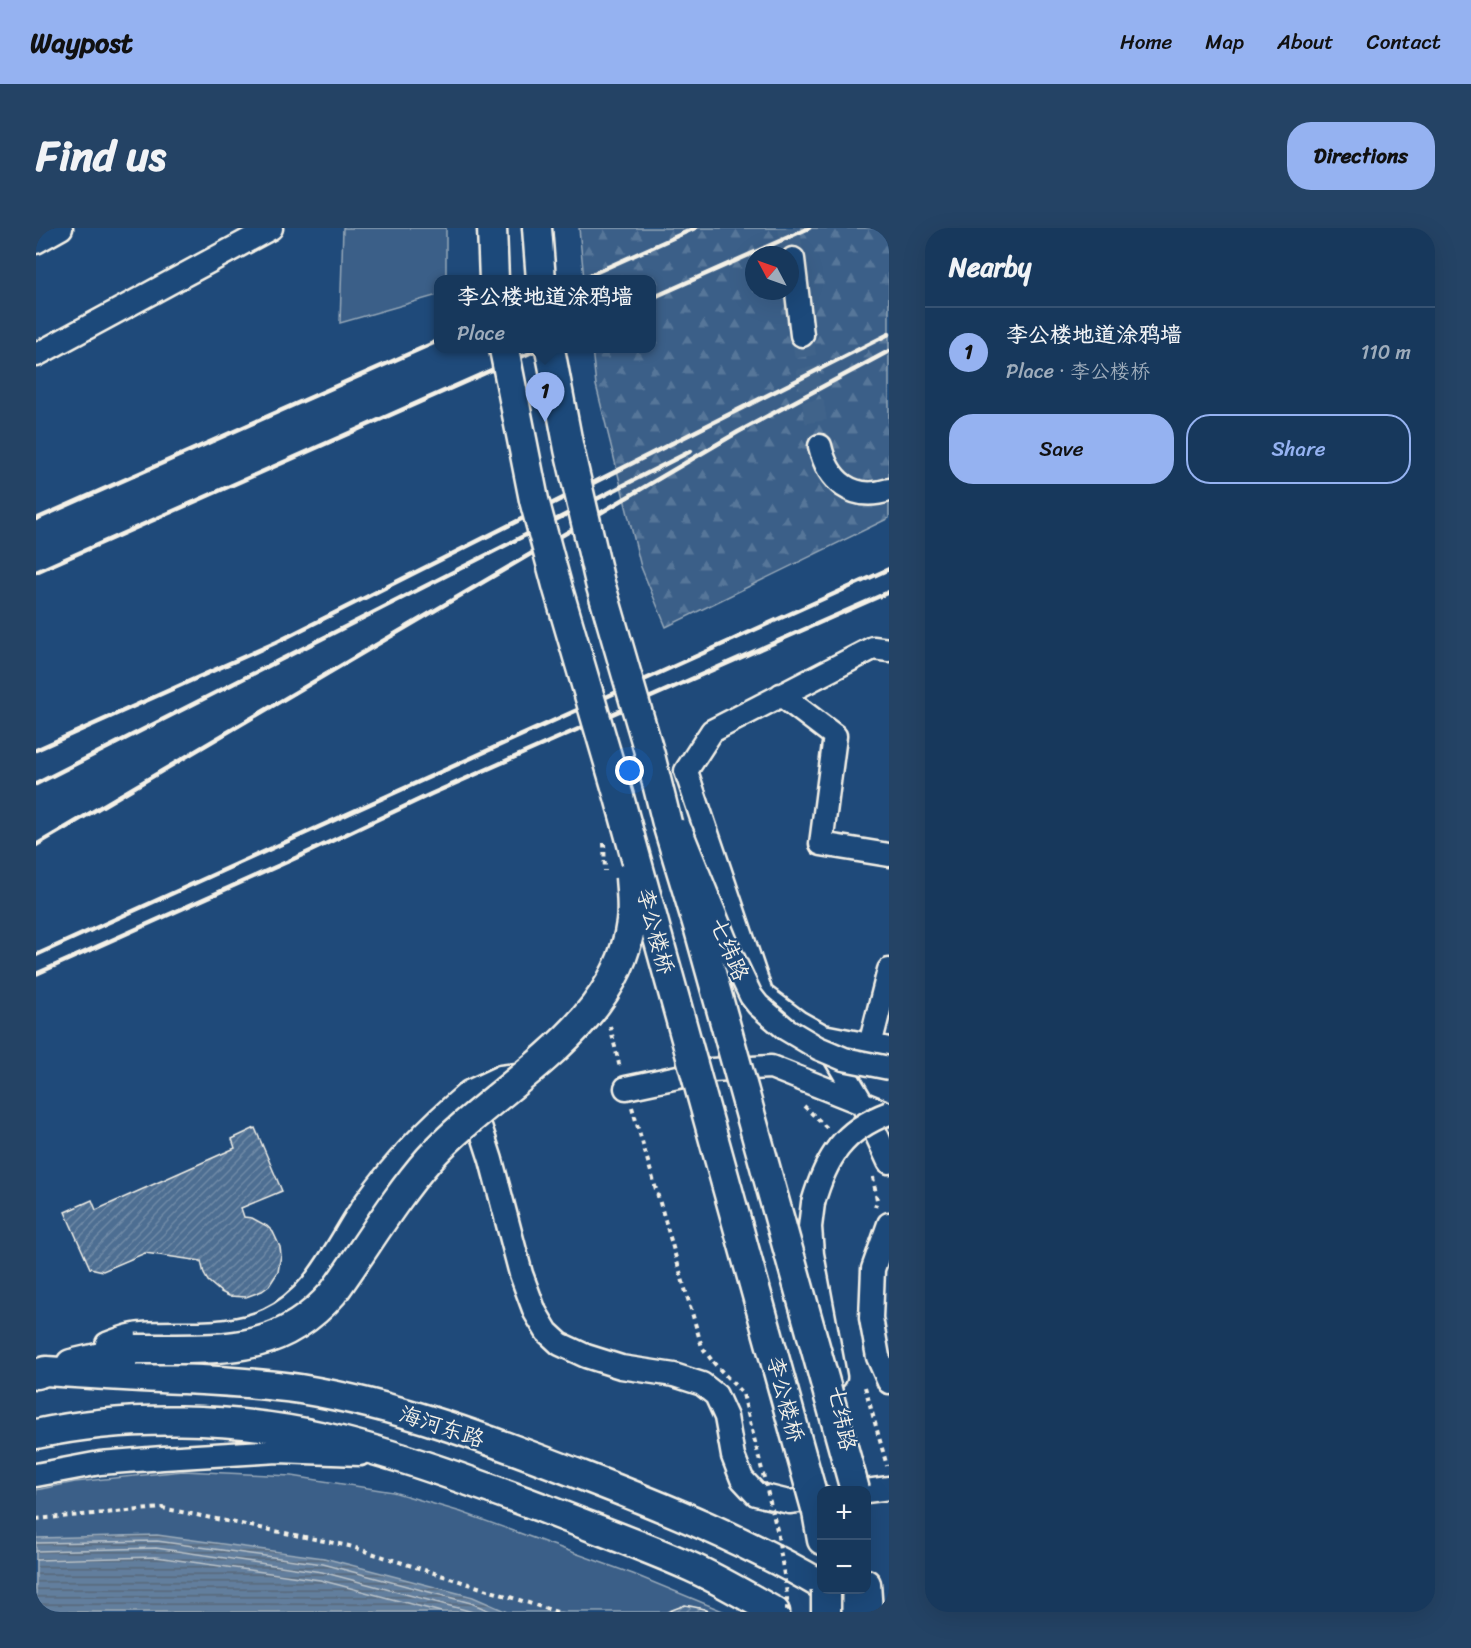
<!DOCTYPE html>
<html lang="en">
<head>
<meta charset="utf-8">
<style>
	:root { --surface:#17385c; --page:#244365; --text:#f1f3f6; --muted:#9eacbb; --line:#365272; --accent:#95b2f1 }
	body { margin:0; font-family:Sriracha,"LXGW WenKai TC",sans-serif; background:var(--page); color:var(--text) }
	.controls { position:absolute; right:18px; bottom:18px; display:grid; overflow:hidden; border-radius:12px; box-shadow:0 6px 24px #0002 }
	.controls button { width:54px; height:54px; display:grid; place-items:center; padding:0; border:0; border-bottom:2px solid var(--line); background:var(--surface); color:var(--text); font:30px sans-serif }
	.compass { position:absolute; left:709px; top:18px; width:54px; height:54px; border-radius:50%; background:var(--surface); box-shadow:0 6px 24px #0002; rotate:311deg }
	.you { position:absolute; left:594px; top:543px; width:21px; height:21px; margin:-15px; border:4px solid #fff; border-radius:50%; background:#1a73e8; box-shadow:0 0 0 9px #1a73e833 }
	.badge { display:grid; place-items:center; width:39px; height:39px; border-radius:50%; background:var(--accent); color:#111; font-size:20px; font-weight:700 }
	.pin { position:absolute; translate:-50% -50px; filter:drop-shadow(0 2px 3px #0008) }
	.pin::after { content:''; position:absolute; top:32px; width:21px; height:18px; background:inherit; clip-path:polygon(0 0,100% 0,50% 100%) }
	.popup { position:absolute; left:398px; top:47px; width:222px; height:78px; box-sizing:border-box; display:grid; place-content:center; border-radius:12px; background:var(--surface); filter:drop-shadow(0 2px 4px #0005); font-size:20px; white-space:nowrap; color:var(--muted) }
	.popup b { font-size:22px; color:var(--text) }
	.popup::after { content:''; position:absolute; left:50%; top:100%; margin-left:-12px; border:12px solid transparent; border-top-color:var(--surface) }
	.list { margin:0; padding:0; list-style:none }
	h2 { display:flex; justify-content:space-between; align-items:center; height:78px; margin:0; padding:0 24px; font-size:26px }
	h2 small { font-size:20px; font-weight:400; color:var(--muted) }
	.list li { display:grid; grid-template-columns:39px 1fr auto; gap:18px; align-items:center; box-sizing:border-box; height:90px; padding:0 24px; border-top:2px solid var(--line) }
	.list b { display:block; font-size:22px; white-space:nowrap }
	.list p { margin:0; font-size:20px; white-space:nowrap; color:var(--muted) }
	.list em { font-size:20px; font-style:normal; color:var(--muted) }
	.actions { display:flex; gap:12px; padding:18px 24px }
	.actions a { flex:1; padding:14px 0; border:2px solid var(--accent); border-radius:24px; text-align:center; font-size:21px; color:var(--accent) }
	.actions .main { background:var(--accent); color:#111 }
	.map { position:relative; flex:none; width:853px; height:1384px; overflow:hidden; border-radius:24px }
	header { display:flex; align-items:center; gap:36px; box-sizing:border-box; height:84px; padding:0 30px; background:var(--accent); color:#111 }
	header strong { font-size:28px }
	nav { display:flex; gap:33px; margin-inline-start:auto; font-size:21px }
	.intro { display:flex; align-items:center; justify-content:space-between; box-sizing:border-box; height:144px; padding:0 36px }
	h1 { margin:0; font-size:42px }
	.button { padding:15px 27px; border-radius:24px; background:var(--accent); color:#111; font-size:21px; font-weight:700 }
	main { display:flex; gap:36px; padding:0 36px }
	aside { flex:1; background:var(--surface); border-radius:24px; box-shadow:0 6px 24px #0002 }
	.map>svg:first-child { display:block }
	.forest { fill:url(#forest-firs); stroke:#97a8b8; stroke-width:1.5; fill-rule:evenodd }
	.park { fill:#3a5f88; stroke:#97a8b8; stroke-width:1.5 }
	.water { fill:url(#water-rules); stroke:#9cacbb; stroke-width:1.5 }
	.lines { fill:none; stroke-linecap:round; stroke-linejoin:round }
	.shore { stroke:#bac3ca; stroke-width:1.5 }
	.building { fill:url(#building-hatch); stroke:#f4f1e8; stroke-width:1.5 }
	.minor-tunnel { stroke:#3f638a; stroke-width:22; stroke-dasharray:22 11; stroke-linecap:butt }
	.minor-casing { stroke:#f4f1e8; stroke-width:27 }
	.major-casing { stroke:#f4f1e8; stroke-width:33 }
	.path { stroke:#f4f1e8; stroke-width:4; stroke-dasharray:4.5 4.5; stroke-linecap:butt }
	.minor { stroke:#1f4a7a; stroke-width:22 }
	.major { stroke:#1f4a7a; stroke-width:28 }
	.rail { stroke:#f4f1e8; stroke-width:4.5 }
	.minor-bridge-casing { stroke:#f4f1e8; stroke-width:27; stroke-linecap:butt }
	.major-bridge-casing { stroke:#f4f1e8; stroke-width:33; stroke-linecap:butt }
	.path-bridge { stroke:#f4f1e8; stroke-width:4; stroke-dasharray:4.5 4.5; stroke-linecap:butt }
	.minor-bridge { stroke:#1f4a7a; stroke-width:22 }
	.major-bridge { stroke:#1f4a7a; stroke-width:28 }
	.labels { text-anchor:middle; stroke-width:4.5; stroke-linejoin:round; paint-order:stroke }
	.street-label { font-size:22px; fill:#f4f1e8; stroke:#1f4a7a }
</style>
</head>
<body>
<header>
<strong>Waypost</strong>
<nav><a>Home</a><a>Map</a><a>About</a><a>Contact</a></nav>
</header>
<div class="intro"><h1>Find us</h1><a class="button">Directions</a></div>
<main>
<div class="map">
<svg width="853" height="1384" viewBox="0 0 853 1384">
	<defs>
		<pattern id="forest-firs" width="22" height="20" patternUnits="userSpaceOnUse" patternTransform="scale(1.5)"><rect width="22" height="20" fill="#3a5f88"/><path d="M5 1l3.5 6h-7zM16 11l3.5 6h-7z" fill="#577699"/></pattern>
		<pattern id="water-rules" width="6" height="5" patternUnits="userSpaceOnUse" patternTransform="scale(1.5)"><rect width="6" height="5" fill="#627e9d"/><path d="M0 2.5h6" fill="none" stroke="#58687a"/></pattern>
		<pattern id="building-hatch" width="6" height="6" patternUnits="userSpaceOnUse" patternTransform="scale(1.5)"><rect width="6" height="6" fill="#4d6e92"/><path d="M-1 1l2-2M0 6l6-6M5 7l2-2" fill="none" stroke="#708aa6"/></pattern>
	</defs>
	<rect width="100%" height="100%" fill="#1f4a7a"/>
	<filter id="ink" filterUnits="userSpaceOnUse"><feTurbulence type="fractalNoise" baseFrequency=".0167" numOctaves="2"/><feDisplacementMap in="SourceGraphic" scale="12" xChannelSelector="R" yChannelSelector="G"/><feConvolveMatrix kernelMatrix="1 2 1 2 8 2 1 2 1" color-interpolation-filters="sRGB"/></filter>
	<g filter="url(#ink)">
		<path class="forest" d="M543 0H853V290L630 399 605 339 560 157 556 121H616V52L548 51ZM718 27H754V63H718Z"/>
		<path class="park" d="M307 0H410V51L402 52V67L304 95Z
			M147 1243 256 1248 357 1264 425 1284 597 1346 689 1384H0V1262L39 1254Z"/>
		<path class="water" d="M121 1307 288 1330 437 1369 471 1384H0V1310Z"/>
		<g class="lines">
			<path class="shore" d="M0 1315 121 1313 287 1336 435 1375 456 1384
				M0 1323 120 1320 286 1344 437 1384
				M0 1332 120 1329 284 1352 405 1384"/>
		</g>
		<path class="building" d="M219 900 246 963 205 980 208 989 216 990 231 998 237 1004 244 1019 245 1027 242 1044 233 1058 226 1063 210 1069 193 1068 185 1064 172 1053 168 1046 165 1033 109 1025 67 1043 54 1040 29 984 56 972 60 982 199 920 196 911Z
			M649 1377 668 1381 675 1384H631Z"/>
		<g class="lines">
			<path class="minor-tunnel" d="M753 0 757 31
				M766 107 784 218"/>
			<g class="minor-casing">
				<path id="minor" d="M0 14 25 0
					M757 31 766 107
					M0 127 235 0
					M784 218C792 253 816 274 853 262
					M745 467 799 508 785 616 853 627
					M722 764 762 794 787 808 853 821
					M726 768 650 543 676 503 837 420 853 422
					M791 816 826 875 853 934
					M834 817 853 742
					M488 846 465 849 433 864 455 932 485 1046 499 1084 511 1104 524 1116 550 1128 585 1139 638 1147 666 1156 680 1167 690 1189 697 1228 706 1251 720 1266 753 1274 786 1270
					M590 860 675 842 735 839 853 886
					M777 975 774 999 776 1026 799 1149
					M853 996 837 1041 835 1090 842 1129 853 1154
					M71 1116C81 1112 95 1106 106 1106 148 1103 193 1110 232 1092 281 1070 301 1016 330 974 360 932 394 897 433 864
					M0 1247 64 1235 127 1230 242 1223 324 1226
					M830 1263 853 1260"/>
			</g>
			<g class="major-casing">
				<path id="major" d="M456 0 458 52
					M501 0 505 52
					M35 1136 100 1121
					M0 1146 10 1143C55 1146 101 1149 146 1151 185 1153 225 1155 264 1161 363 1177 457 1213 550 1249 630 1280 711 1313 786 1357
					M0 1206C90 1186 199 1189 288 1209 361 1226 434 1253 504 1279 554 1299 606 1317 655 1339 684 1352 712 1369 739 1384
					M781 1284 786 1312
					M830 1356 832 1384
					M793 1362 828 1384"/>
			</g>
			<path class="path" d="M568 615 569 643
				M574 798 584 840
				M768 878 791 900
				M596 879 666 1119 677 1134
				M837 949 841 972 839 979
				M829 1159 851 1238
				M0 1291 126 1280 313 1318 521 1384"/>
			<use href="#minor" class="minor"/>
			<use href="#major" class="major"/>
			<path class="rail" d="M543 52 659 0
				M616 70 773 0
				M0 291 402 113
				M0 344 503 121
				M0 522 241 414 853 106
				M0 556 655 223
				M0 617 702 204 853 123
				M0 727 853 341
				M0 746 264 628 395 566 853 364"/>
			<g class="minor-bridge-casing">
				<path id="minor-bridge" d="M645 603 694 724 715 768 722 777 750 801 782 820 808 831 853 840
					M777 975C790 930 807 902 853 885"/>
			</g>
			<g class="major-bridge-casing">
				<path id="major-bridge" d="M468 121 498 272 522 361 583 569 781 1284
					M514 121 533 221 564 355 614 527 632 599 662 698 819 1262
					M100 1121C178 1120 241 1130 297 1065 329 1021 357 972 393 931 459 857 581 803 595 694 597 679 595 664 594 649
					M790 1362V1384"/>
			</g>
			<path class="path-bridge" d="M677 1134 707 1166 741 1302 751 1366V1384"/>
			<use href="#minor-bridge" class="minor-bridge"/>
			<use href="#major-bridge" class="major-bridge"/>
		</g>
	</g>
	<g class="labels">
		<g class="street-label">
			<text transform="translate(620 703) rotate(75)" y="8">李公楼桥</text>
			<text transform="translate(694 721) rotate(67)" y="8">七纬路</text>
			<text transform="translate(750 1171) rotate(75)" y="8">李公楼桥</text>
			<text transform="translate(807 1190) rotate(79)" y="8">七纬路</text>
			<text transform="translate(406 1198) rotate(18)" y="8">海河东路</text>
		</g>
	</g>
</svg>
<div class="controls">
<button>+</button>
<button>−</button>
</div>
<svg class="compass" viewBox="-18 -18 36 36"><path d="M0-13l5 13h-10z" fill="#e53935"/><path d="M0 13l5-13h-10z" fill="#9eacbb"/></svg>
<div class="you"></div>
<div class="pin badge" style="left:509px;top:194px">1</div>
<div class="popup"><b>李公楼地道涂鸦墙</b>Place</div>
</div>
<aside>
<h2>Nearby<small></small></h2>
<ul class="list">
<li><span class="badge">1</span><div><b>李公楼地道涂鸦墙</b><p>Place · 李公楼桥</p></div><em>110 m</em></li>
</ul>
<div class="actions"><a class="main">Save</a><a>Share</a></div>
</aside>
</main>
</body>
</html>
